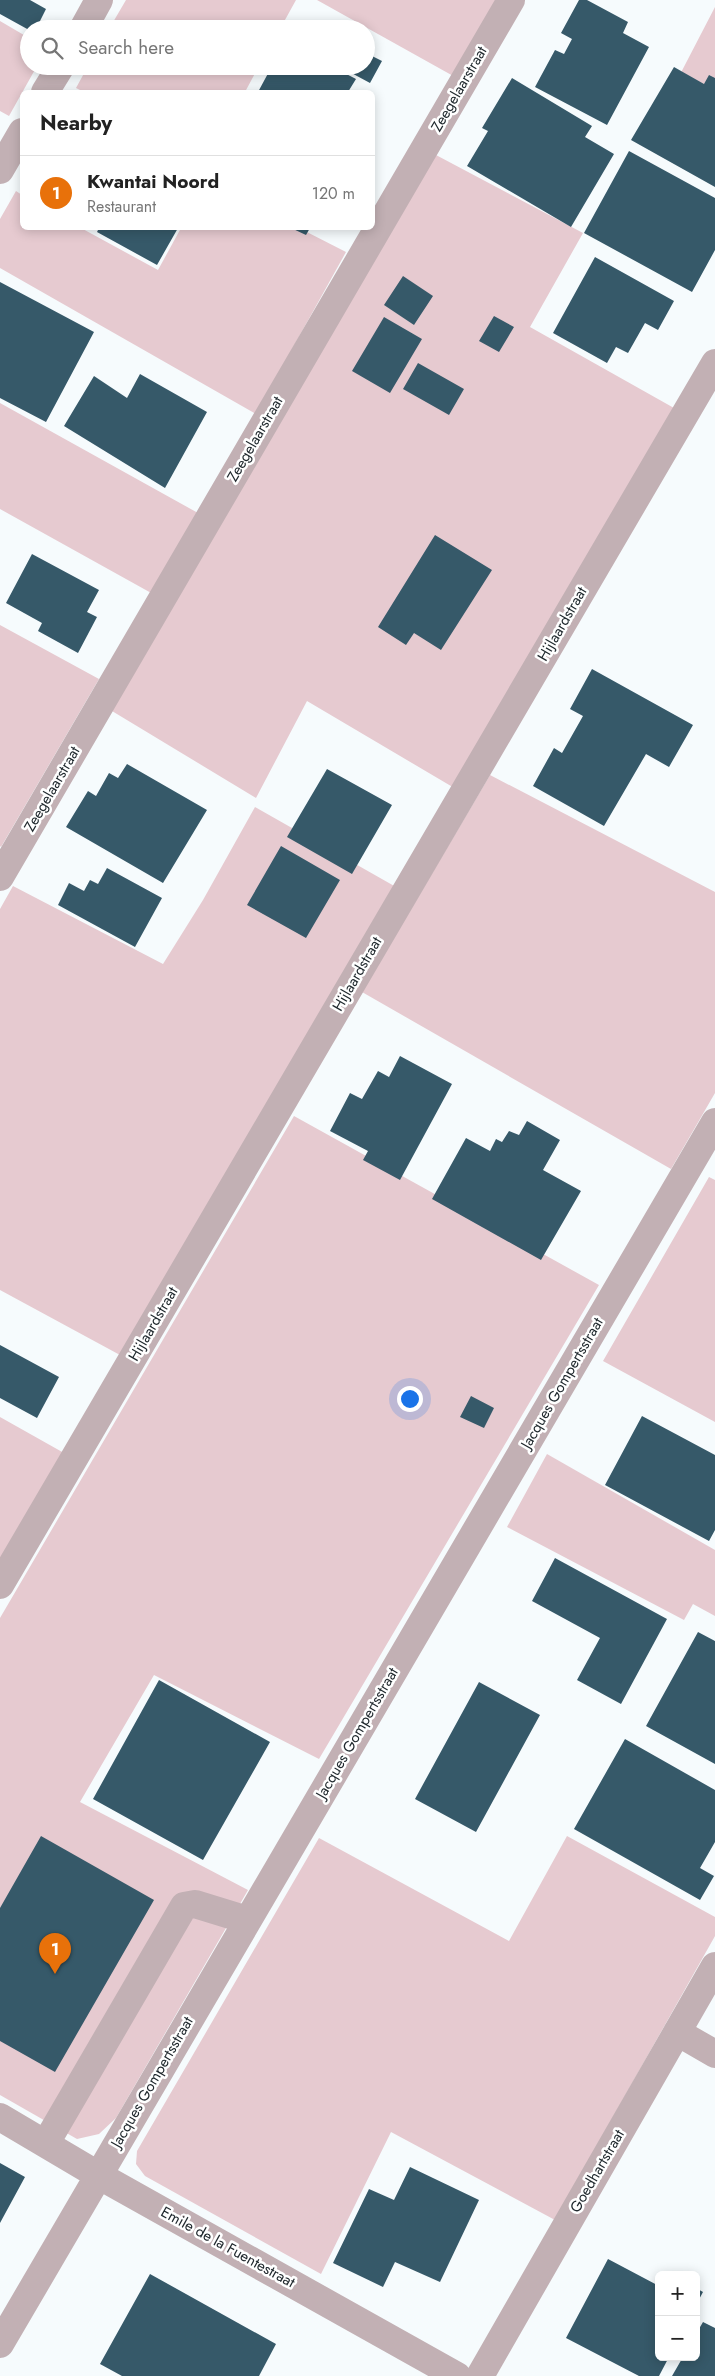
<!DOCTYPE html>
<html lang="en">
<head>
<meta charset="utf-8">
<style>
	:root { --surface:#fff; --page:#f2f2f2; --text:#222; --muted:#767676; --line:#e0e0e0; --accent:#c33668 }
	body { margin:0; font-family:Jost,sans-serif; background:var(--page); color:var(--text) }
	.controls { position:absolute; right:15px; bottom:15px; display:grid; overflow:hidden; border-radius:8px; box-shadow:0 2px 12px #0003 }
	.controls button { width:45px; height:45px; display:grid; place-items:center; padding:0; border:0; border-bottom:1px solid var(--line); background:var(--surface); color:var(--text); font:25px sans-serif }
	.you { position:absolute; left:409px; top:1398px; width:18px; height:18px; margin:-12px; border:4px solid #fff; border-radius:50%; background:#1a73e8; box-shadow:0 0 0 8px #1a73e833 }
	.badge { display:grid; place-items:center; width:32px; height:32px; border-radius:50%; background:var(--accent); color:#fff; font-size:16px; font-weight:700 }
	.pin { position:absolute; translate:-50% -41px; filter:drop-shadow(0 1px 2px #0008) }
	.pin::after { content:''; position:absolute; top:26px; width:18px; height:15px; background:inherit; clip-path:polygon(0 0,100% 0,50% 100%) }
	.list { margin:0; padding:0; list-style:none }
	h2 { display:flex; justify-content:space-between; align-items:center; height:65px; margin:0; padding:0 20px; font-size:21px }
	h2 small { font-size:16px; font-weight:400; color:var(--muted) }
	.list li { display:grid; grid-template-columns:32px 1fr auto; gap:15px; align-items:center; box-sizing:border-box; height:75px; padding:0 20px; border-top:1px solid var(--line) }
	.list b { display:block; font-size:19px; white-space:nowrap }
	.list p { margin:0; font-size:16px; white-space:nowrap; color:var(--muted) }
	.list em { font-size:16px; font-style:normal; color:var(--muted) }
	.icon { flex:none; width:28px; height:28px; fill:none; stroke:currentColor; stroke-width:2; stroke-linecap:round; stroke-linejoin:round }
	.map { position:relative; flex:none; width:715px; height:2376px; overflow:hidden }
	.search { position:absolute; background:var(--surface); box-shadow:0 2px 12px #0003; left:20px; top:20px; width:355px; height:55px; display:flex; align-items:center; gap:12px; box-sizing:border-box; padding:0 18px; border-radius:28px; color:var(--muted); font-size:19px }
	.panel { position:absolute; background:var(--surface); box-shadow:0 2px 12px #0003; left:20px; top:90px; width:355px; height:140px; border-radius:8px }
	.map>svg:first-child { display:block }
	.green { fill:#e6cad0 }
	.building { fill:#365969 }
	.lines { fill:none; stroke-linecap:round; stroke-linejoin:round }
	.minor { stroke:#c2b0b4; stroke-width:28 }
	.labels { text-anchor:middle; stroke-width:5; stroke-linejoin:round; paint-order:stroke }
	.street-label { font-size:15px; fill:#20292e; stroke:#fff }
</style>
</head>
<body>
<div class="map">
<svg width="715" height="2376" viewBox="0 0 715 2376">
	<rect width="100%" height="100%" fill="#f6fbfd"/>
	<path class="green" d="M126 0H296L280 29H109Z
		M317 0H499L455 77Z
		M715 7V179L646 140Z
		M0 21 29 38V66H37L9 116 0 111Z
		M88 66H259L245 92H84L76 88Z
		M436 155 583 233 530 327 674 408 456 789 307 701 256 798 112 711Z
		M16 191 22 195V228H81L158 270 181 228H299L346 252 256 414 0 268V219Z
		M0 403 198 513 153 594 0 509Z
		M0 625 99 679 1 847 0 846Z
		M490 775 715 892V1093L671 1169 362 992Z
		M255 807 396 887 120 1355 0 1290V909L13 886 163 964 203 900Z
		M294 1116 599 1285 319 1759 154 1675 80 1802 248 1890 116 2118 99 2134 77 2139 0 2095V1618Z
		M709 1177 715 1180V1422L603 1361Z
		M0 1417 64 1453 0 1562Z
		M547 1454 715 1550V1616L693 1604 684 1620 507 1527Z
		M567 1836 715 1917V1936L555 2220 391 2132 321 2274 145 2176 136 2164 137 2151 319 1838 509 1941Z"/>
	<path class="building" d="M0 0H30L46 9 36 29 29 30 0 14Z
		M579 0H587L628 22 623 33 649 47 607 125 535 87 555 50 564 54 572 39 561 33Z
		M366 53 382 61 370 83 344 69 345 66H366Z
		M272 66H331L356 79 348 92H258Z
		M674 67 704 84 709 75 715 78V187L631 140Z
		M512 78 592 126 585 137 614 154 571 227 467 166 488 131 482 128Z
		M629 151 715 198V250L692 292 584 233Z
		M99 228H178L157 265 97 232Z
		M291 228H310L306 235Z
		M595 257 674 301 658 330 645 323 628 353 616 347 607 363 553 333Z
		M403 276 433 296 414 325 384 305Z
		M0 282 94 332 46 422 0 398Z
		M494 316 514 327 499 352 479 341Z
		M384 317 422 339 390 393 352 371Z
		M418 363 464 389 449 415 403 389Z
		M140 374 207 412 165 488 64 426 94 376 127 398Z
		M435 535 492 570 441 650 414 633 406 645 378 627Z
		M32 554 99 590 87 612 97 617 78 653 38 631 42 623 6 603Z
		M592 669 693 725 669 767 646 754 604 826 533 786 554 748 562 753 583 716 570 709Z
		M127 764 207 810 163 883 66 827 88 791 96 796 109 773 118 778Z
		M327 769 392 805 352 874 287 837Z
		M281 846 340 880 306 938 247 905Z
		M107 868 162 898 135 947 58 905 69 883 84 891 90 880 98 884Z
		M400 1056 452 1084 400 1180 363 1160 368 1151 330 1131 350 1093 362 1099 378 1071 389 1077Z
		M527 1121 560 1140 543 1170 581 1191 541 1260 432 1199 466 1138 490 1151 496 1139 502 1142 509 1131 519 1135Z
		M0 1345 59 1377 37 1418 0 1398Z
		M471 1396 494 1408 484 1428 460 1417Z
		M642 1416 715 1455V1530L709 1541 605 1485Z
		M555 1558 667 1619 621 1704 577 1680 600 1638 532 1601Z
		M698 1632 715 1641V1764L646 1726Z
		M159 1680 270 1742 203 1860 93 1799Z
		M479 1682 540 1715 476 1832 415 1799Z
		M625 1739 715 1790V1842L700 1868 714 1876 700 1900 574 1829Z
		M41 1836 154 1900 55 2072 0 2041V1908Z
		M0 2163 25 2177 0 2223Z
		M410 2167 479 2200 440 2282 395 2262 383 2287 333 2263 369 2189 394 2200Z
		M608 2259 659 2286V2357H669L659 2376H639L566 2338Z
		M150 2274 276 2344 259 2376H122L100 2364Z
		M696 2288 703 2292 696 2305Z
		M703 2322 715 2328V2376H672L683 2357H696V2334Z"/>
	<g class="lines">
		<path class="minor" d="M83 29 99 0
			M45 92 61 66
			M0 170 22 132
			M0 877 511 0
			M0 1585 715 363
			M677 2032 715 2054
			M0 2117 98 2175 457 2376
			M46 2143 184 1906 195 1904 247 1920
			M0 2344 715 1122
			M480 2376 715 1966"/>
	</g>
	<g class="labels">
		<g class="street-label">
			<text transform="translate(459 89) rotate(-60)" y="5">Zeegelaarstraat</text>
			<text transform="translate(255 439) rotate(-60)" y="5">Zeegelaarstraat</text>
			<text transform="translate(562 624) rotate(-60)" y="5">Hijlaardstraat</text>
			<text transform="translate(52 789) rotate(-60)" y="5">Zeegelaarstraat</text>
			<text transform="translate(357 974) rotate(-60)" y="5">Hijlaardstraat</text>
			<text transform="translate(153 1324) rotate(-60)" y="5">Hijlaardstraat</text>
			<text transform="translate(562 1383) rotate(-60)" y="5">Jacques Gompertsstraat</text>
			<text transform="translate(357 1733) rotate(-60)" y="5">Jacques Gompertsstraat</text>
			<text transform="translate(152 2082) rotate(-60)" y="5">Jacques Gompertsstraat</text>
			<text transform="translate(597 2171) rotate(-60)" y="5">Goedhartstraat</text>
			<text transform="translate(228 2247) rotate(29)" y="5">Emile de la Fuentestraat</text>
		</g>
	</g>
</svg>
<div class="controls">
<button>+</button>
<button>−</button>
</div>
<div class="you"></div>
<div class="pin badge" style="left:55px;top:1974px;background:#e8710a">1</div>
<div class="search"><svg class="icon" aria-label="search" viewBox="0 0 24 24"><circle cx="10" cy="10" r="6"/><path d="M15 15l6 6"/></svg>Search here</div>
<section class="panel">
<h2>Nearby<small></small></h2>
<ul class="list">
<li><span class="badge" style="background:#e8710a">1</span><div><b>Kwantai Noord</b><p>Restaurant</p></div><em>120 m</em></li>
</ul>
</section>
</div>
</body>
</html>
